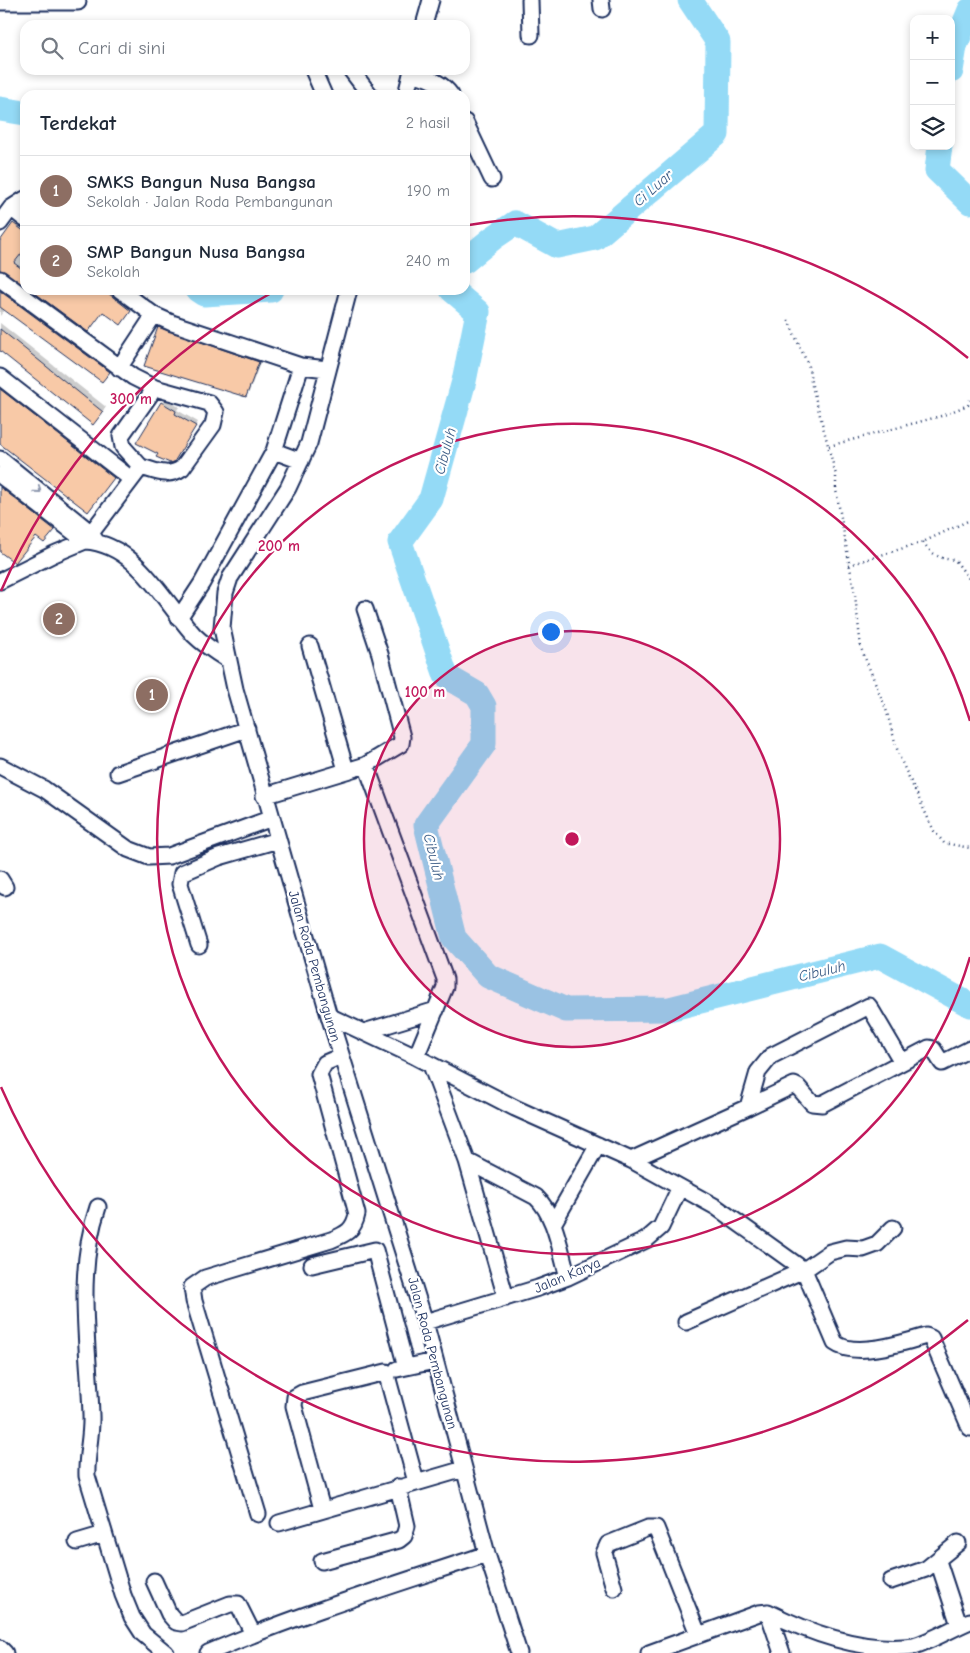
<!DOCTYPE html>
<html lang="id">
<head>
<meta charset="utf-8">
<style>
	:root { --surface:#fff; --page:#f6f6f7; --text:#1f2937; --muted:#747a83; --line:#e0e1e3; --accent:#7c3aed }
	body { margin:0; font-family:"Comic Neue",sans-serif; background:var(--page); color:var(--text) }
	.controls { position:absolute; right:15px; top:15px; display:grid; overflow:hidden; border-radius:10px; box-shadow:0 2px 8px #0003 }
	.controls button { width:45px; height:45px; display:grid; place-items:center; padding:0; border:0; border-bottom:1px solid var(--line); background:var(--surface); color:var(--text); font:25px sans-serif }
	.you { position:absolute; left:550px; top:631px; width:18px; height:18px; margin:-12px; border:4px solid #fff; border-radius:50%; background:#1a73e8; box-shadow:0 0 0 8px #1a73e833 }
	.badge { display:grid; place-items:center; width:32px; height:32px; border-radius:50%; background:var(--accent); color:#fff; font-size:16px; font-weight:700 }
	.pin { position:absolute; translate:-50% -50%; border:2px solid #fff; box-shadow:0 1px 5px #0006 }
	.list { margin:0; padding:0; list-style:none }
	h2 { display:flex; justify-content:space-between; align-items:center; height:65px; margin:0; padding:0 20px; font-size:21px }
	h2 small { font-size:16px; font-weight:400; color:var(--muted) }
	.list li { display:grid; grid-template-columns:32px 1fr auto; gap:15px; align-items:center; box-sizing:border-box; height:70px; padding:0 20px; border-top:1px solid var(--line) }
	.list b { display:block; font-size:19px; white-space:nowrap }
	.list p { margin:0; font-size:16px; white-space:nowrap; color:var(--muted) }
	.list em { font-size:16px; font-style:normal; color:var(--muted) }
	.icon { flex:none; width:28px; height:28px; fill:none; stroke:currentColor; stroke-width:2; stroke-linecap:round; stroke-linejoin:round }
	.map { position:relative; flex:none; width:970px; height:1653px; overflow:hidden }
	.search { position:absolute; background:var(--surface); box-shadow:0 2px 8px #0003; left:20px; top:20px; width:450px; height:55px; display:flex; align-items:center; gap:12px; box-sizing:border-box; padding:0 18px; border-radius:15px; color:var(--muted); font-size:19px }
	.panel { position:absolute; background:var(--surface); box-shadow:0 2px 8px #0003; left:20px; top:90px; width:450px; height:205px; border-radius:15px }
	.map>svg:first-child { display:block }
	.shadow { fill:#0003 }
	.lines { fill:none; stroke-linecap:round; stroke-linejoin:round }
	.river { stroke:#94daf6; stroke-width:25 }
	.building { fill:#f8c9a7; stroke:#1b2f5e }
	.minor-casing { stroke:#1b2f5e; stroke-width:19 }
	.path { stroke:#1b2f5e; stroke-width:2.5; stroke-dasharray:1 4; stroke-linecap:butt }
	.minor { stroke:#fff; stroke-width:15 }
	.oneway { stroke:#8d97ae }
	.ring { fill:none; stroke:#c2185b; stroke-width:2.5 }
	.labels { text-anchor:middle; stroke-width:4.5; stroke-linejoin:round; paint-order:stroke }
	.street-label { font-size:14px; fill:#1b2f5e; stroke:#fff }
	.water-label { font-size:15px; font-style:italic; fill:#395a84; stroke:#fff }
	.centre { fill:#c2185b; stroke:#fff; stroke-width:2.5 }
	.ring-label { font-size:15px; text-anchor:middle; font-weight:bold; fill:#c2185b; stroke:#fff; stroke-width:4.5; stroke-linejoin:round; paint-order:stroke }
</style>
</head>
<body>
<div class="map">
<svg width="970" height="1653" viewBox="0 0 970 1653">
	<rect width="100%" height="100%" fill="#fff"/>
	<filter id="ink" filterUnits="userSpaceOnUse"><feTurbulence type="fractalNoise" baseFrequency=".02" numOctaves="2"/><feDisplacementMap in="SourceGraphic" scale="10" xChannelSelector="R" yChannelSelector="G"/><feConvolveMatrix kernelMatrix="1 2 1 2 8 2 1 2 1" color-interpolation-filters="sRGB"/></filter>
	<g filter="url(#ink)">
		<path class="shadow" d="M18 220 25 226V284L0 269V242Z
			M0 284 113 367 106 377 5 309 0 316Z
			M33 290H112L134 307 124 320 103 311Z
			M0 323 106 407 97 420 0 350Z
			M163 324 262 358 249 392 246 396 159 328Z
			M0 382 117 473 92 507 0 441Z
			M166 399 179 407 177 410 198 422 177 457 168 462 158 457 162 403Z
			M0 481 58 525 48 538 36 536 0 550Z"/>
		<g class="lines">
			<path class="river" d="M951 71 955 46 970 10
				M0 109 25 113
				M940 146 937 170 970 202
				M465 261 493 238 515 223 557 246 595 238 717 134 718 42 690 0
				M198 290 204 294 271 290
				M452 290 478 312 464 381 431 499 400 542 446 676 477 694 484 706V744L426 825 454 938 488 976 566 1010 669 1009 880 956 970 1005"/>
		</g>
		<path class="building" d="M13 223 25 232V249L14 263 25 271V286L0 270V241Z
			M31 290H104L131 311 121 325 103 312 88 332Z
			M0 291 110 372 102 382 0 307Z
			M158 327 259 362 246 397 144 366Z
			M0 329 103 412 93 425 0 351Z
			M0 389 114 478 88 512 0 444Z
			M161 402 176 411 175 414 196 426 174 462 170 463 156 457 158 454 136 443Z
			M0 487 55 530 44 543 36 537 15 563 0 552Z"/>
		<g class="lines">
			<g class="minor-casing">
				<path id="minor" d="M530 0 531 35
					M601 0 602 9
					M0 2H78
					M424 25 431 0
					M313 70 324 95
					M351 70 370 95
					M412 73C427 78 441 81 451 95
					M406 95 412 70
					M465 122 492 179
					M11 208 25 219
					M0 223 11 208 25 199
					M0 279 133 377 155 388 209 403 216 412 213 425 182 468C168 478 156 471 141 467L85 541 54 554 0 581
					M120 290 154 315 172 323 301 366 327 369
					M349 290 309 443 288 488 230 578 225 593 222 628 235 689 329 1016 425 1322 487 1554 519 1653
					M119 368 154 315
					M0 377 131 479
					M274 451 301 461
					M0 459 90 532 96 541
					M141 467 123 447 121 436 155 388
					M0 475 85 541C137 544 163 601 194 635 204 645 215 652 228 660
					M179 618 202 583 274 451 301 366
					M310 646 346 770
					M366 765 445 979V987L416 1057
					M0 766 44 789 128 849 149 857 169 856 272 818
					M118 773 247 729
					M264 796 366 765 401 744 402 737 380 654 365 609
					M0 879 5 887
					M199 945 180 884 182 873 219 857 278 840
					M329 1016 416 1057 515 1108 631 1160 716 1207 804 1270 686 1322
					M364 1032 436 1010
					M431 1065 467 1161 506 1298
					M748 1107 794 1085 798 1087 812 1103 822 1104 929 1048 933 1049 942 1063 970 1049
					M631 1160 748 1107 758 1072 771 1056 869 1006 902 1062
					M467 1161 536 1197C556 1216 560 1251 568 1277
					M98 1207C75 1273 89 1347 91 1415 92 1436 86 1455 87 1476L123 1595 132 1617 143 1634 166 1653
					M553 1224 598 1145
					M893 1228 877 1244 863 1249 846 1248 830 1252 804 1270 835 1343C855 1358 903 1343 926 1336L931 1338 970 1428
					M312 1265 375 1250 406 1367
					M425 1322 538 1288 568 1277 646 1240 661 1227 680 1187
					M397 1369 435 1361
					M322 1509 294 1406 295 1397 302 1393 386 1372 416 1482
					M258 1514 194 1301 192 1287 205 1278 331 1240C346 1234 354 1230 357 1214L319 1074 325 1063 341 1056
					M279 1523 464 1469
					M77 1542 104 1534
					M322 1561 399 1540 404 1536 407 1526 398 1487
					M938 1561 959 1625
					M154 1581 169 1614 176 1622 182 1623 230 1604H238L253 1634
					M891 1581 926 1569 958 1543
					M614 1588 604 1553 608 1544 648 1528H656L698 1634
					M768 1612 782 1653
					M0 1648 5 1653
					M208 1653C299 1614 394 1585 487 1554
					M649 1653 759 1613 768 1612C812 1634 864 1653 914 1646 933 1640 951 1629 970 1621"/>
			</g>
			<path class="path" d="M788 320 809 367 811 382 836 475V490L855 595 861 648 886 709 899 756 934 831 944 843 970 848
				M829 446 941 416 968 405 970 400
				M923 542C932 555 940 559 955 560L970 580
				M849 565 923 542 970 520"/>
			<use href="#minor" class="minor"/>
		</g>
		<defs><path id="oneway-chevron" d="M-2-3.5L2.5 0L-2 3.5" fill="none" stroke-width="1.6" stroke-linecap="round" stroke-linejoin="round" transform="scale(1.25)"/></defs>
		<use class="oneway" href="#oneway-chevron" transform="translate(38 490) rotate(39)"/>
	</g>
	<circle cx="572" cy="839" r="208" fill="#c2185b" fill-opacity=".12"/>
	<g class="ring">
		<circle cx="572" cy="839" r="208"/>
		<path d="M970 957A415 415 0 1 1 970 721"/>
		<path d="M968 1320A623 623 0 0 1 1 1087M1 591A623 623 0 0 1 275 291M469 225A623 623 0 0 1 968 358"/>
	</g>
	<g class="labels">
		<g class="street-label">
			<text transform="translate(315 966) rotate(74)" y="5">Jalan Roda Pembangunan</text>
			<text transform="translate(567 1275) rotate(-23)" y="5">Jalan Karya</text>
			<text transform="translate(433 1353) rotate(75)" y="5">Jalan Roda Pembangunan</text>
		</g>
		<g class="water-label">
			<text transform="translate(653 188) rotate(-41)" y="5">Ci Luar</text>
			<text transform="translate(445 451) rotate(-75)" y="5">Cibuluh</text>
			<text transform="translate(434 857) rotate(76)" y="5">Cibuluh</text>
			<text transform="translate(822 971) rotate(-14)" y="5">Cibuluh</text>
		</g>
	</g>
	<circle cx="572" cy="839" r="8" class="centre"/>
	<g class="ring-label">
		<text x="131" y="404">300 m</text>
		<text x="279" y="551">200 m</text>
		<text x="425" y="697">100 m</text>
	</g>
</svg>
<div class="controls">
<button>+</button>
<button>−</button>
<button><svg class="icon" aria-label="layers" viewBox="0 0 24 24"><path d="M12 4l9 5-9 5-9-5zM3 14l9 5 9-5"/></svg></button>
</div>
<div class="you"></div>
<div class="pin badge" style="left:152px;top:695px;background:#8d6e63">1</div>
<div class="pin badge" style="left:59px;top:619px;background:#8d6e63">2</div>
<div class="search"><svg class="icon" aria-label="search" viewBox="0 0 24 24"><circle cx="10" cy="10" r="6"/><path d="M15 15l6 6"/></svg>Cari di sini</div>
<section class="panel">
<h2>Terdekat<small>2 hasil</small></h2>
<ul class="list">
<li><span class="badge" style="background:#8d6e63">1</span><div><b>SMKS Bangun Nusa Bangsa</b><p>Sekolah · Jalan Roda Pembangunan</p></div><em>190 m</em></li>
<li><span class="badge" style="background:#8d6e63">2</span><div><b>SMP Bangun Nusa Bangsa</b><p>Sekolah</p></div><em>240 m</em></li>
</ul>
</section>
</div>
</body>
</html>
